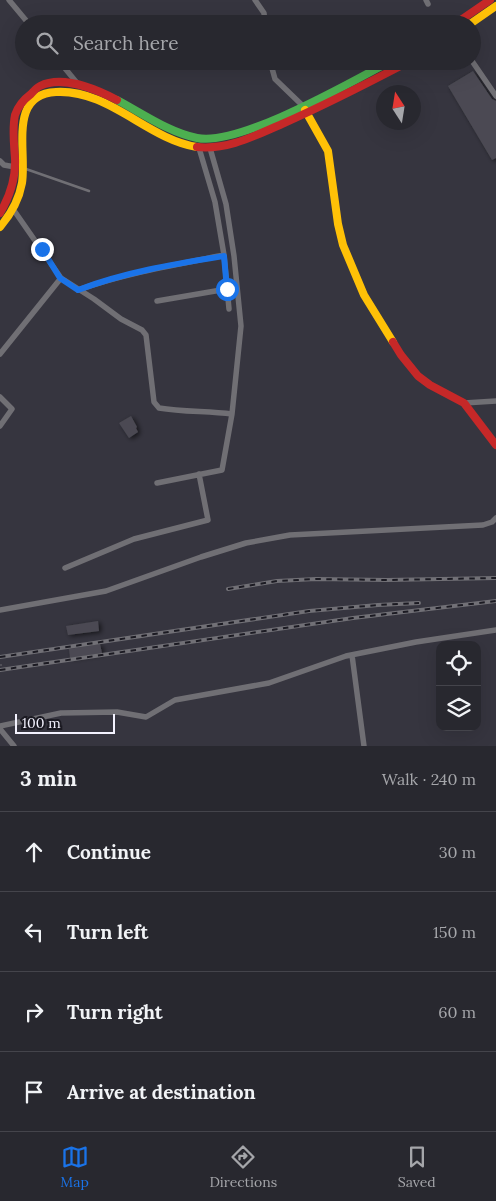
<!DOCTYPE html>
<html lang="en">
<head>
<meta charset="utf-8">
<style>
	:root { --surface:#28282f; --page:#34343b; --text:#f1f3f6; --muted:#a5a6aa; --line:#44444b; --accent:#1a73e8 }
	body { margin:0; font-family:Lora,serif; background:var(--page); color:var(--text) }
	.controls { position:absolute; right:15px; bottom:15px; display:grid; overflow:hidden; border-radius:10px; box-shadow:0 5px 20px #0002 }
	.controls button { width:45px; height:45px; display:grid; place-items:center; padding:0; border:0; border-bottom:1px solid var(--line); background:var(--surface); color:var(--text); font:25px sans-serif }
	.compass { position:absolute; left:376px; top:85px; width:45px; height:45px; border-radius:50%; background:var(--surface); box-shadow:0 5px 20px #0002; rotate:348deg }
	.scale { position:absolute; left:15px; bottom:12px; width:100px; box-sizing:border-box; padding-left:5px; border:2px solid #f3f2fe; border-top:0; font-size:14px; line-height:18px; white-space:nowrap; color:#f3f2fe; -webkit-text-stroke:4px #1b1a22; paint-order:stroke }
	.stop { position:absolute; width:15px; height:15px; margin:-11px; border:4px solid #1a73e8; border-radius:50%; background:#fff }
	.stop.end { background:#1a73e8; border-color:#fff; box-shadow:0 1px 5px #0008 }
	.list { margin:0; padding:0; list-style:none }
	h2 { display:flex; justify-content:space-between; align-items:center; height:65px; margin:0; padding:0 20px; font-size:21px }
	h2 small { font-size:16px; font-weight:400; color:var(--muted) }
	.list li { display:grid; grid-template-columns:32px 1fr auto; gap:15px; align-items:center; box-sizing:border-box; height:80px; padding:0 20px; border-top:1px solid var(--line) }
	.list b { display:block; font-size:19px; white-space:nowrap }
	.list em { font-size:16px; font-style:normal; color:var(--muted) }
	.icon { flex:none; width:28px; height:28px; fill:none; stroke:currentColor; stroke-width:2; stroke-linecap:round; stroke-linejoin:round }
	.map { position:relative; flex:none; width:496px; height:746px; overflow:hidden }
	.search { position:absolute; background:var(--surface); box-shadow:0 5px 20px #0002; left:15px; right:15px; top:15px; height:55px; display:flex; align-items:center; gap:12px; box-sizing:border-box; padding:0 18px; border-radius:28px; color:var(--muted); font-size:19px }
	.sheet { height:385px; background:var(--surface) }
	nav { display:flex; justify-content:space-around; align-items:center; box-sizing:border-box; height:70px; border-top:1px solid var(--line); background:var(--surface); font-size:14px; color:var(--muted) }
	nav a { display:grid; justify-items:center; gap:2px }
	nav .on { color:var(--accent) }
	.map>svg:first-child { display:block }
	.building { fill:#4b4a52; filter:url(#shadow) }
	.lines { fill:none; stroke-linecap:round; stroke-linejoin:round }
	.path { stroke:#6d6d73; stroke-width:1; stroke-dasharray:4 4; stroke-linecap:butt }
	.lane { stroke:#706f74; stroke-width:2.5 }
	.street { stroke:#706f74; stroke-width:5.5 }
	.fast { stroke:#4caf50; stroke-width:8 }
	.slow { stroke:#ffc107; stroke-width:8 }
	.jam { stroke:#c62828; stroke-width:8 }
	.rail-casing { stroke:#717076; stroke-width:4 }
	.rail { stroke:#1b1a22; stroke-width:2; stroke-dasharray:5.5; stroke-linecap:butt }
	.route { stroke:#1a73e8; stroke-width:6 }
</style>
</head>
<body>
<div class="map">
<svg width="496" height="746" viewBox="0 0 496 746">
	<defs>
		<filter id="shadow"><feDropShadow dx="2.5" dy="1.5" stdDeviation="2.5" flood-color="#0009"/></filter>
	</defs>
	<rect width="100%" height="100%" fill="#36353f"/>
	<path class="building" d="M473 71 492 99 496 101V158L492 160 448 86Z
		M131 416 137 427 136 428 138 432 129 438 119 423Z
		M98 621 99 631 68 635 66 626Z
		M100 644 102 653 70 658 69 649Z"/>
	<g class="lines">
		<path class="path" d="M0 665H2"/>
		<path class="lane" d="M26 169 89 191"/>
		<path class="street" d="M9 0 29 24
			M255 0 264 13 265 24
			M426 0 428 4
			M59 61 77 83
			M270 61 275 79 303 106
			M472 61 496 96
			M0 161 4 165 15 167
			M13 209 61 278 94 299 121 319 142 330 146 335 154 402 159 408C183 412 207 411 232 414
			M224 255 229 309
			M78 290C125 273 175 265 224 255L215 202 199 148
			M157 301 227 289
			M0 354 61 278
			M0 397 12 409 0 426
			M464 403 496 401
			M157 483 222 470 232 414 241 326 234 256 226 204 210 148
			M65 568 134 539 208 520 199 474
			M0 610 106 591 201 557 246 543 290 535 483 525 492 522 496 518
			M352 655 364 746
			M0 726 61 713 117 712 146 717 175 700 269 683 346 656 416 642 496 630
			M0 729 14 746"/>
		<path class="fast" d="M117 100C142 113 168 132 197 138 239 147 351 82 391 61"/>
		<path class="slow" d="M470 24 496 6
			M305 110 328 151 338 224 343 245 364 295 393 342
			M0 227C11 214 19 200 22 183 27 151 8 94 56 92 109 89 147 139 197 147"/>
		<path class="jam" d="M455 24 490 0
			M197 147C228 150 254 136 282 124 325 105 368 83 410 61
			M0 213C10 196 16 178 15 158 14 144 12 129 15 115 18 106 23 100 31 94 33 92 36 88 40 86 62 75 96 89 117 100
			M393 342 401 355 418 376 430 385 464 403 496 445"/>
		<g class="rail-casing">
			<path id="rail" d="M228 589 277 581 316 579 387 580 496 578
				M0 657 309 611 378 605 419 603
				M0 670 353 618 496 601"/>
		</g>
		<use href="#rail" class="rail"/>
	</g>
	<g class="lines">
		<path class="route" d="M42 249 60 278 78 290C125 272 175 264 224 256L227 289"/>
	</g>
</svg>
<div class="controls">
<button><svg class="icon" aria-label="locate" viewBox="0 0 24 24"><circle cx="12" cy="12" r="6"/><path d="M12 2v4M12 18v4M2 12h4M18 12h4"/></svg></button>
<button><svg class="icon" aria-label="layers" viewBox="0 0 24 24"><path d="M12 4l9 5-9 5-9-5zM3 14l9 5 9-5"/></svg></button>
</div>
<svg class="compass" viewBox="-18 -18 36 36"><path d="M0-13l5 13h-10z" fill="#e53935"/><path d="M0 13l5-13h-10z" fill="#a5a6aa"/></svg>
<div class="scale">100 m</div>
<div class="stop" style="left:227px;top:289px"></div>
<div class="stop end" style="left:42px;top:249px"></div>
<div class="search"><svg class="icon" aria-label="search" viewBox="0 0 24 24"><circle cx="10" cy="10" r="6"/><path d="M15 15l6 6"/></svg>Search here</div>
</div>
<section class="sheet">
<h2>3 min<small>Walk · 240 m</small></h2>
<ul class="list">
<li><svg class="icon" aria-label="ahead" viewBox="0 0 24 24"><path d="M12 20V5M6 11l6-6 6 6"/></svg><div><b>Continue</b></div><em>30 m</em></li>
<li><svg class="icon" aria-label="left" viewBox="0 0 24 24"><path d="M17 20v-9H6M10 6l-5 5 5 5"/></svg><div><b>Turn left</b></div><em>150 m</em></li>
<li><svg class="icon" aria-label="right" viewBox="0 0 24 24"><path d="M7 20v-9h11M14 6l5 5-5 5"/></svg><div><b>Turn right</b></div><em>60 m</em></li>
<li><svg class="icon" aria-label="arrive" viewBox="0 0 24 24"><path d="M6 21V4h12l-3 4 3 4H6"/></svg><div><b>Arrive at destination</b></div></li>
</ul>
</section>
<nav>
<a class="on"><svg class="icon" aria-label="map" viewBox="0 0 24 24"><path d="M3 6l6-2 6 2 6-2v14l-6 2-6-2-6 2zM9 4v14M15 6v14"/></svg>Map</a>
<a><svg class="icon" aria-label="directions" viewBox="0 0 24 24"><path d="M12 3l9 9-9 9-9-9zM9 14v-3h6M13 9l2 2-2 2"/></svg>Directions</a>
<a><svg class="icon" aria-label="saved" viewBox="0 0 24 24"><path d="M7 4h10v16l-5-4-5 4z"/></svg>Saved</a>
</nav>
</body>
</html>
